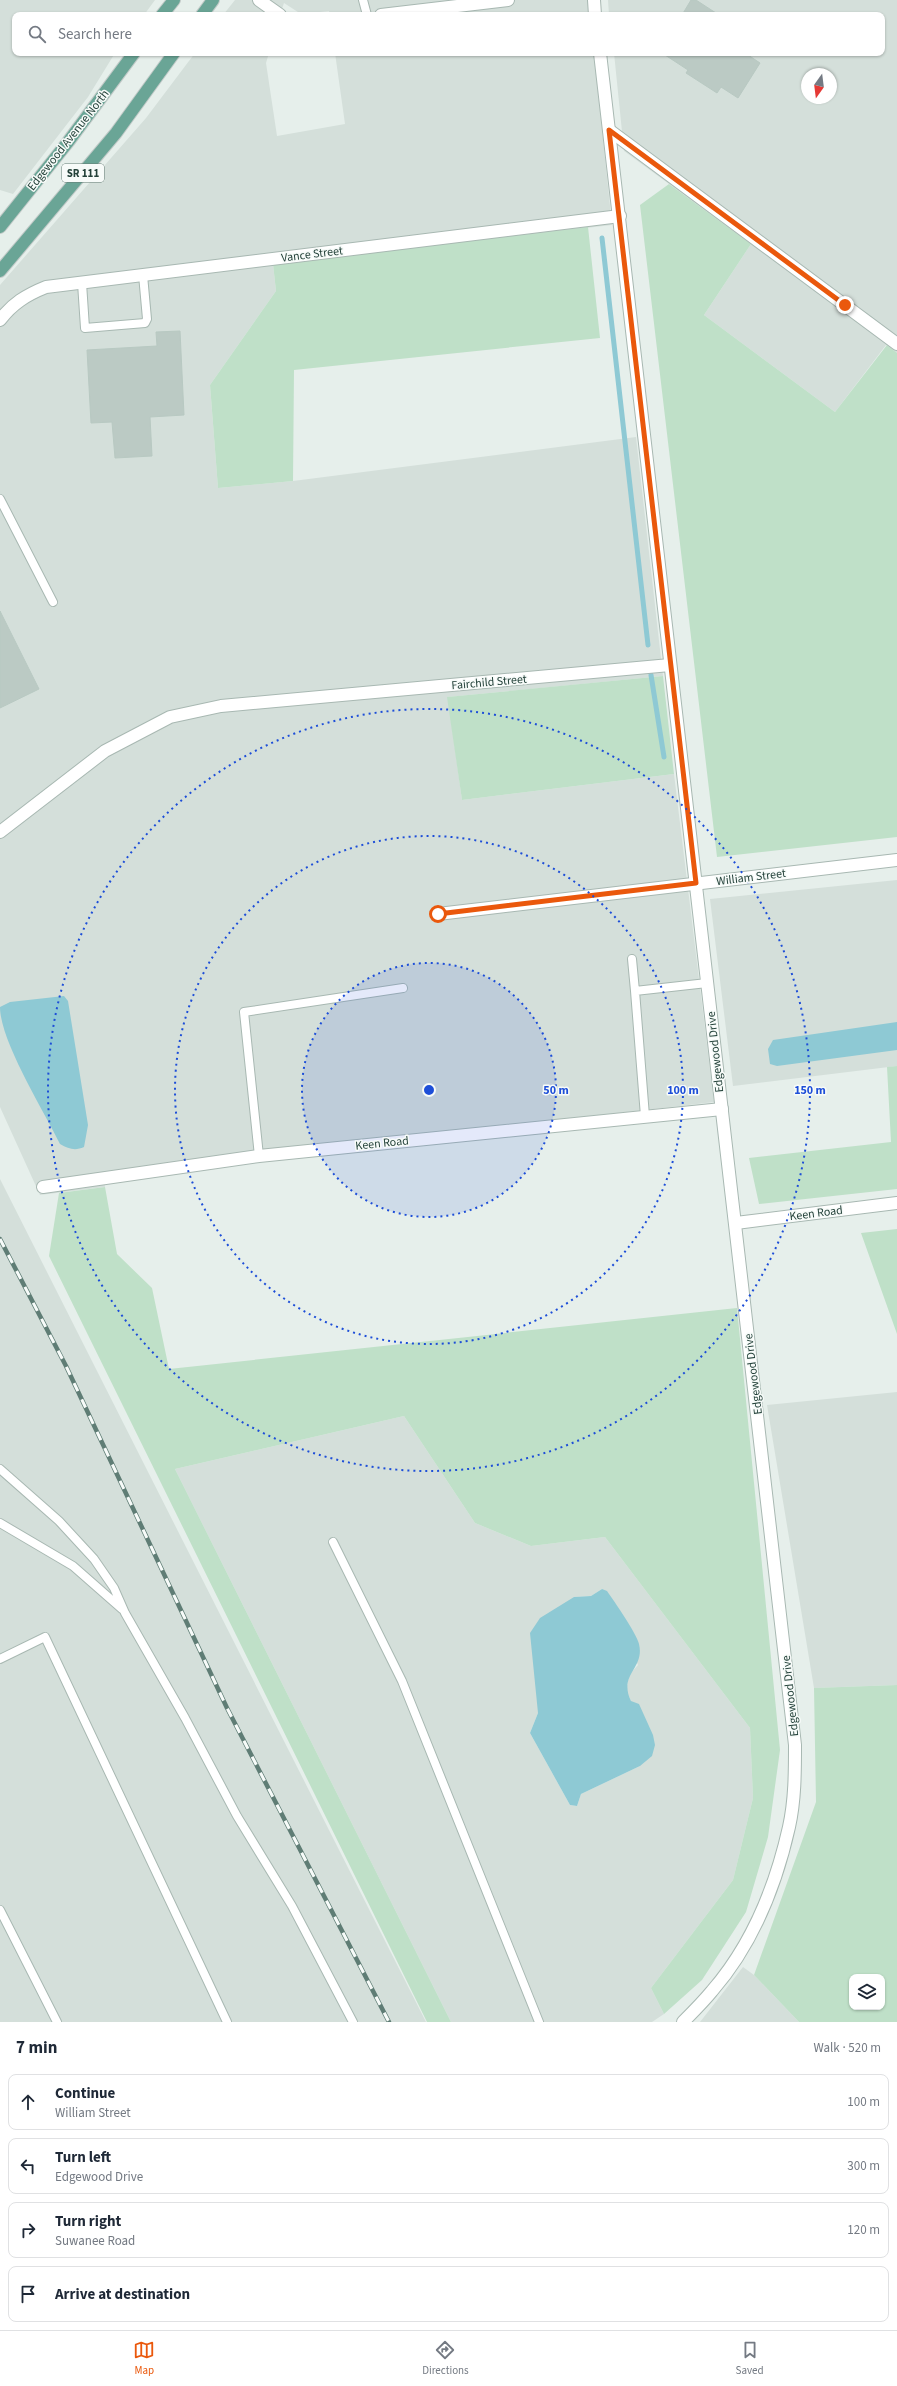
<!DOCTYPE html>
<html lang="en">
<head>
<meta charset="utf-8">
<style>
	:root { --surface:#fff; --page:#f6f6f7; --text:#1f2937; --muted:#747a83; --line:#e0e1e3; --accent:#ea580c }
	body { margin:0; font-family:"Source Sans 3",sans-serif; background:var(--page); color:var(--text) }
	.controls { position:absolute; right:12px; bottom:12px; display:grid; overflow:hidden; border-radius:8px; box-shadow:0 1px 3px #0004 }
	.controls button { width:36px; height:36px; display:grid; place-items:center; padding:0; border:0; border-bottom:1px solid var(--line); background:var(--surface); color:var(--text); font:20px sans-serif }
	.compass { position:absolute; left:801px; top:68px; width:36px; height:36px; border-radius:50%; background:var(--surface); box-shadow:0 1px 3px #0004; rotate:194deg }
	.stop { position:absolute; width:12px; height:12px; margin:-9px; border:3px solid #ea580c; border-radius:50%; background:#fff }
	.stop.end { background:#ea580c; border-color:#fff; box-shadow:0 1px 4px #0008 }
	.list { margin:0; padding:0; list-style:none }
	h2 { display:flex; justify-content:space-between; align-items:center; height:52px; margin:0; padding:0 16px; font-size:17px }
	h2 small { font-size:13px; font-weight:400; color:var(--muted) }
	.list li { display:grid; grid-template-columns:26px 1fr auto; gap:12px; align-items:center; box-sizing:border-box; height:56px; margin:0 8px 8px; padding:0 8px; border:1px solid var(--line); border-radius:8px }
	.list b { display:block; font-size:15px; white-space:nowrap }
	.list p { margin:0; font-size:13px; white-space:nowrap; color:var(--muted) }
	.list em { font-size:13px; font-style:normal; color:var(--muted) }
	.icon { flex:none; width:22px; height:22px; fill:none; stroke:currentColor; stroke-width:2; stroke-linecap:round; stroke-linejoin:round }
	.map { position:relative; flex:none; width:897px; height:2022px; overflow:hidden }
	.search { position:absolute; background:var(--surface); box-shadow:0 1px 3px #0004; left:12px; right:12px; top:12px; height:44px; display:flex; align-items:center; gap:10px; box-sizing:border-box; padding:0 14px; border-radius:8px; color:var(--muted); font-size:15px }
	.sheet { height:308px; background:var(--surface) }
	nav { display:flex; justify-content:space-around; align-items:center; box-sizing:border-box; height:56px; border-top:1px solid var(--line); background:var(--surface); font-size:11px; color:var(--muted) }
	nav a { display:grid; justify-items:center; gap:2px }
	nav .on { color:var(--accent) }
	.map>svg:first-child { display:block }
	.built { fill:#d4dfda; fill-rule:evenodd }
	.green { fill:#bfe0c8; fill-rule:evenodd }
	.water { fill:#8ec9d4 }
	.lines { fill:none; stroke-linecap:round; stroke-linejoin:round }
	.stream { stroke:#8ec9d4; stroke-width:5 }
	.building { fill:#bbcac4; stroke:#b8c9c2 }
	.service-casing { stroke:#a8b8b2; stroke-width:10 }
	.minor-casing { stroke:#a8b8b2; stroke-width:14 }
	.tertiary-casing { stroke:#a8b8b2; stroke-width:14 }
	.primary-casing { stroke:#c2cac8; stroke-width:14 }
	.service { stroke:#fff; stroke-width:8 }
	.minor { stroke:#fff; stroke-width:12 }
	.tertiary { stroke:#fff; stroke-width:12 }
	.primary { stroke:#6aa596; stroke-width:12 }
	.rail-casing { stroke:#5f7d75; stroke-width:4.5 }
	.rail { stroke:#f7fbf9; stroke-width:3; stroke-dasharray:9; stroke-linecap:butt }
	.route { stroke:#ea580c; stroke-width:5 }
	.ring { fill:none; stroke:#1d4ed8; stroke-width:2; stroke-dasharray:2 4 }
	.labels { text-anchor:middle; stroke-width:3; stroke-linejoin:round; paint-order:stroke }
	.shield { fill:#f7fbf9; stroke:#637a73; stroke-width:1 }
	.shield-label { font-size:11px; font-weight:bold; fill:#24423a }
	.street-label { font-size:12px; fill:#24423a; stroke:#f7fbf9 }
	.centre { fill:#1d4ed8; stroke:#f7fbf9; stroke-width:2 }
	.ring-label { font-size:12px; text-anchor:middle; font-weight:bold; fill:#1d4ed8; stroke:#f7fbf9; stroke-width:3; stroke-linejoin:round; paint-order:stroke }
</style>
</head>
<body>
<div class="map">
<svg width="897" height="2022" viewBox="0 0 897 2022">
	<rect width="100%" height="100%" fill="#e6efeb"/>
	<path class="built" d="M0 0H155L144 15H15V53H115L88 97 13 194 0 190Z
		M235 0H588L590 15H330L329 11 301 14 284 3 280 15H223Z
		M608 0H897V353L886 345 835 412 704 315 751 244 624 151 614 53H882V15H609ZM807 74H831V98H807Z
		M195 53H269L266 63 277 136 345 124 335 53H594L612 225 273 264 276 291 210 385 218 488 293 481 636 437 663 676 448 697 462 800 674 774 714 1102 104 1172 105 1187 40 1195 0 1107V285L146 118Z
		M897 880V1066L733 1086 710 899Z
		M0 1179 426 2022H0Z
		M897 1392V1685L814 1688 767 1405Z
		M404 1416 475 1523 531 1546 605 1537 750 1728 753 1798 733 1880 651 1988 664 2014 652 2022H451L175 1469ZM602 1589 638 1665 629 1675 626 1691 631 1701 640 1766 581 1794 577 1806 570 1805 530 1733 538 1713 574 1597 591 1596Z
		M743 1967 754 1975 799 2022H700Z"/>
	<path class="green" d="M669 184 751 244 704 315 835 412 887 345 897 353V837L717 857 640 205Z
		M588 227 600 338 294 370 293 481 218 488 210 385 276 291 273 264Z
		M663 676 674 774 462 800 447 697Z
		M897 1066V1189L759 1204 749 1158 891 1142 887 1067Z
		M105 1187 117 1254 152 1288 169 1369 737 1308 780 1750 768 1837 746 1912 702 1980 664 2014 651 1988 733 1880 753 1798 750 1728 605 1537 531 1546 475 1523 404 1416 175 1469 451 2022H427L49 1256 59 1193Z
		M897 1229V1334L861 1233Z
		M897 1685V2022H799L754 1975 816 1802 814 1688ZM852 1977H882V2007H852Z"/>
	<path class="water" d="M64 996 68 1001 88 1125 84 1147C75 1151 69 1149 60 1144 44 1111 0 1041 0 1007L10 1002Z
		M897 1022V1050L777 1066 770 1064 768 1049 773 1040Z
		M602 1589 607 1591C614 1601 637 1634 639 1644 645 1669 618 1674 631 1701L639 1704 653 1735 655 1745 652 1756 640 1766 581 1794 577 1806 570 1805 530 1733 538 1713 530 1633 540 1618 574 1597 591 1596Z"/>
	<g class="lines">
		<path class="stream" d="M602 238 648 645
			M651 675 664 757"/>
	</g>
	<path class="building" d="M691 0H696L719 15H682Z
		M662 53H745L760 63 738 98 721 87 717 93 686 73 688 70Z
		M180 331 184 415 150 417 152 456 115 458 112 422 91 423 87 350 157 346 156 332Z
		M0 611 39 689 0 708Z"/>
	<g class="lines">
		<g class="service-casing">
			<path id="service" d="M363 0 367 15
				M82 283 85 328 145 323 147 319 143 275
				M0 499 53 602
				M632 959 635 991
				M645 1116 635 991 707 983
				M259 1156 244 1012 403 988
				M0 1469 59 1521 94 1559 114 1588 125 1613 185 1718 237 1816 292 1906 353 2022
				M0 1523 73 1566 122 1609
				M333 1542 402 1681 539 2022
				M0 1659 45 1637 227 2022
				M0 1910 57 2022"/>
		</g>
		<g class="minor-casing">
			<path id="minor" d="M259 0 280 15
				M381 15 508 0
				M609 130 897 344
				M0 320C12 304 26 295 46 287L620 216
				M0 832 105 751 170 717 221 706 670 665
				M438 914 897 860
				M43 1187 259 1156 722 1109
				M736 1223 897 1203"/>
		</g>
		<g class="tertiary-casing">
			<path id="tertiary" d="M594 0 595 15
				M600 53 795 1745C795 1772 795 1800 789 1827 776 1885 752 1945 712 1991 703 2002 693 2012 683 2022"/>
		</g>
		<g class="primary-casing">
			<path id="primary" d="M162 15 174 0
				M202 15 213 0
				M0 227 68 142 134 53
				M0 271 116 133 174 53"/>
		</g>
		<use href="#service" class="service"/>
		<use href="#minor" class="minor"/>
		<use href="#tertiary" class="tertiary"/>
		<use href="#primary" class="primary"/>
		<g class="rail-casing">
			<path id="rail" d="M0 1239 66 1366 227 1708 389 2022"/>
		</g>
		<use href="#rail" class="rail"/>
	</g>
	<g class="lines">
		<path class="route" d="M438 914 696 883 609 130 845 305"/>
	</g>
	<circle cx="429" cy="1090" r="127" fill="#1d4ed8" fill-opacity=".12"/>
	<g class="ring">
		<circle cx="429" cy="1090" r="127"/>
		<circle cx="429" cy="1090" r="254"/>
		<circle cx="429" cy="1090" r="381"/>
	</g>
	<g class="labels">
		<rect class="shield" x="62" y="164" width="42" height="18" rx="3"/>
		<g class="shield-label">
			<text x="83" y="177">SR 111</text>
		</g>
		<g class="street-label">
			<text transform="translate(68 140) rotate(-52)" y="4">Edgewood Avenue North</text>
			<text transform="translate(312 254) rotate(-7)" y="4">Vance Street</text>
			<text transform="translate(489 682) rotate(-5)" y="4">Fairchild Street</text>
			<text transform="translate(751 877) rotate(-7)" y="4">William Street</text>
			<text transform="translate(715 1052) rotate(-96)" y="4">Edgewood Drive</text>
			<text transform="translate(382 1143) rotate(-6)" y="4">Keen Road</text>
			<text transform="translate(816 1213) rotate(-7)" y="4">Keen Road</text>
			<text transform="translate(753 1374) rotate(-97)" y="4">Edgewood Drive</text>
			<text transform="translate(790 1696) rotate(-96)" y="4">Edgewood Drive</text>
		</g>
	</g>
	<circle cx="429" cy="1090" r="6" class="centre"/>
	<g class="ring-label">
		<text x="556" y="1094">50 m</text>
		<text x="683" y="1094">100 m</text>
		<text x="810" y="1094">150 m</text>
	</g>
</svg>
<div class="controls">
<button><svg class="icon" aria-label="layers" viewBox="0 0 24 24"><path d="M12 4l9 5-9 5-9-5zM3 14l9 5 9-5"/></svg></button>
</div>
<svg class="compass" viewBox="-18 -18 36 36"><path d="M0-13l5 13h-10z" fill="#e53935"/><path d="M0 13l5-13h-10z" fill="#747a83"/></svg>
<div class="stop" style="left:438px;top:914px"></div>
<div class="stop end" style="left:845px;top:305px"></div>
<div class="search"><svg class="icon" aria-label="search" viewBox="0 0 24 24"><circle cx="10" cy="10" r="6"/><path d="M15 15l6 6"/></svg>Search here</div>
</div>
<section class="sheet">
<h2>7 min<small>Walk · 520 m</small></h2>
<ul class="list">
<li><svg class="icon" aria-label="ahead" viewBox="0 0 24 24"><path d="M12 20V5M6 11l6-6 6 6"/></svg><div><b>Continue</b><p>William Street</p></div><em>100 m</em></li>
<li><svg class="icon" aria-label="left" viewBox="0 0 24 24"><path d="M17 20v-9H6M10 6l-5 5 5 5"/></svg><div><b>Turn left</b><p>Edgewood Drive</p></div><em>300 m</em></li>
<li><svg class="icon" aria-label="right" viewBox="0 0 24 24"><path d="M7 20v-9h11M14 6l5 5-5 5"/></svg><div><b>Turn right</b><p>Suwanee Road</p></div><em>120 m</em></li>
<li><svg class="icon" aria-label="arrive" viewBox="0 0 24 24"><path d="M6 21V4h12l-3 4 3 4H6"/></svg><div><b>Arrive at destination</b></div></li>
</ul>
</section>
<nav>
<a class="on"><svg class="icon" aria-label="map" viewBox="0 0 24 24"><path d="M3 6l6-2 6 2 6-2v14l-6 2-6-2-6 2zM9 4v14M15 6v14"/></svg>Map</a>
<a><svg class="icon" aria-label="directions" viewBox="0 0 24 24"><path d="M12 3l9 9-9 9-9-9zM9 14v-3h6M13 9l2 2-2 2"/></svg>Directions</a>
<a><svg class="icon" aria-label="saved" viewBox="0 0 24 24"><path d="M7 4h10v16l-5-4-5 4z"/></svg>Saved</a>
</nav>
</body>
</html>
